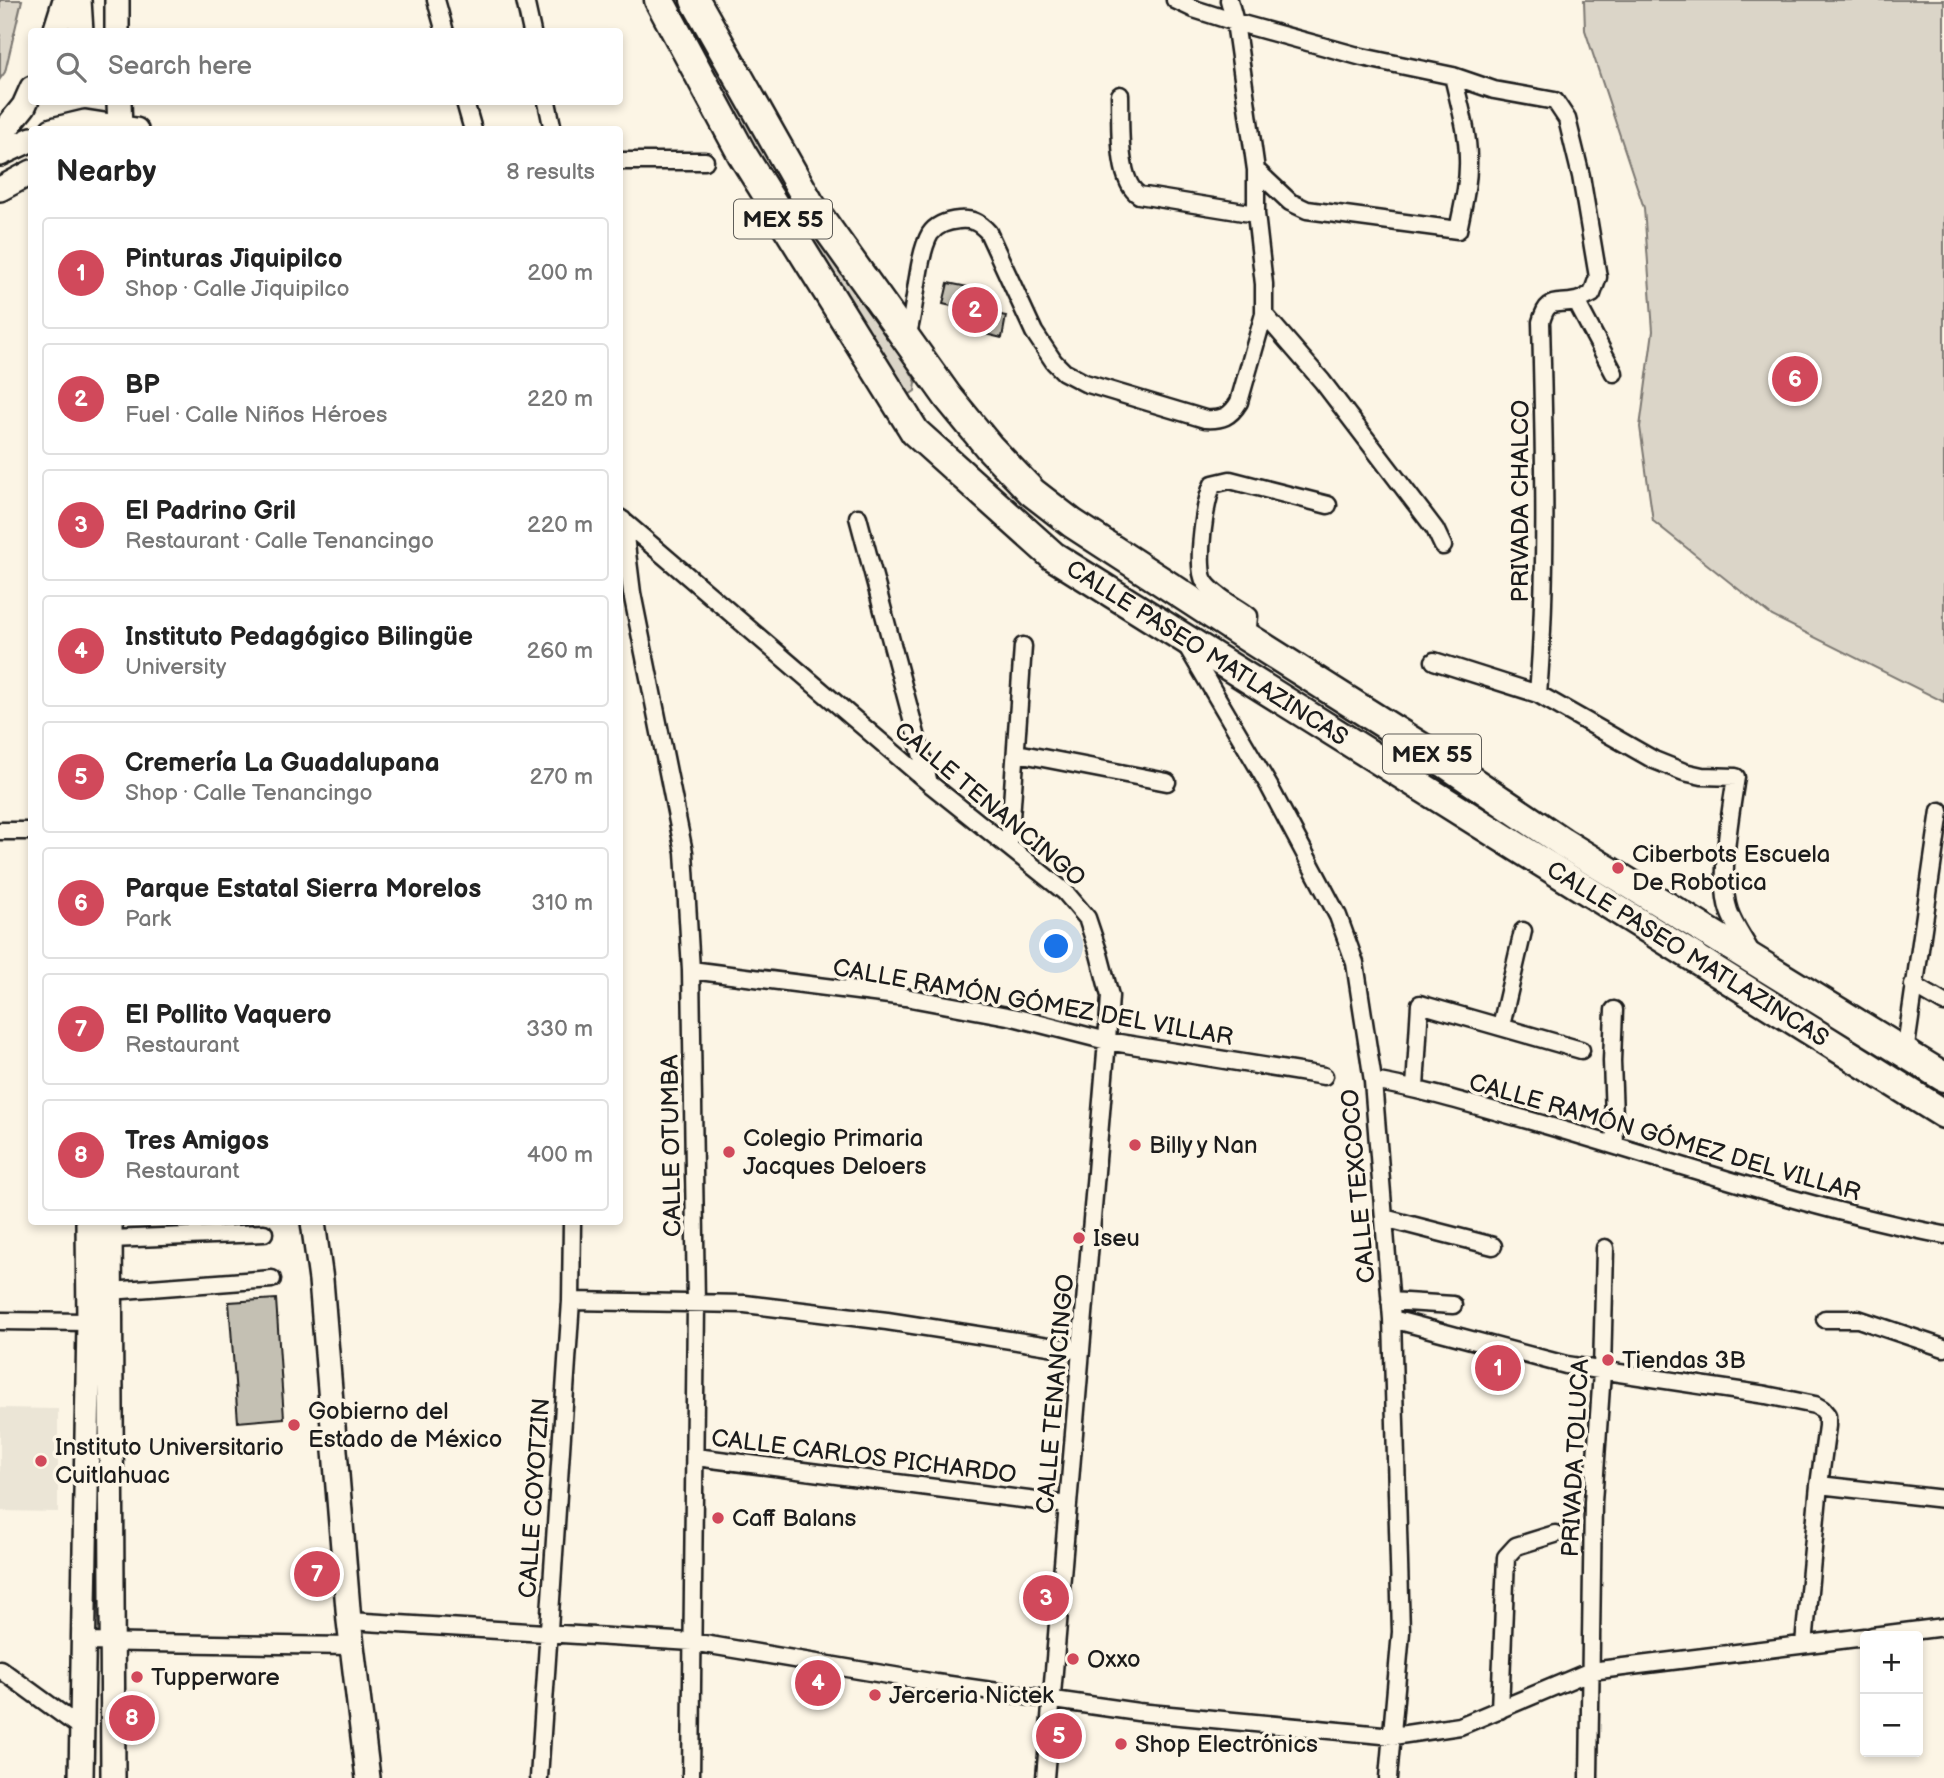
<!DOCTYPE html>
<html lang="en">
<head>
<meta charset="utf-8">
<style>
	:root { --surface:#fff; --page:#f2f2f2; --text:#222; --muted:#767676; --line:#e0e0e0; --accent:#d1495b }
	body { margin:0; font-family:"Balsamiq Sans",sans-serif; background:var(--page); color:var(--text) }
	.controls { position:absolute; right:21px; bottom:21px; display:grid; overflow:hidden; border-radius:7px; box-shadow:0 4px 10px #0003 }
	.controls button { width:63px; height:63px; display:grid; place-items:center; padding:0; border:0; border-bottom:2px solid var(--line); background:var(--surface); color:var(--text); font:35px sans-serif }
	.you { position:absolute; left:1057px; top:947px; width:24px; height:24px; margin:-18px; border:5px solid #fff; border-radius:50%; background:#1a73e8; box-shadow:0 0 0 10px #1a73e833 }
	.badge { display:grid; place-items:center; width:46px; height:46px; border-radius:50%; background:var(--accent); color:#fff; font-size:23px; font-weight:700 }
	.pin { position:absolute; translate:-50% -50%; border:4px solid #fff; box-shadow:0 2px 7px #0006 }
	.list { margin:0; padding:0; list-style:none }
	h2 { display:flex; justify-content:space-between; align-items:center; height:91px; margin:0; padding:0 28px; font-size:30px }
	h2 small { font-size:23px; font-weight:400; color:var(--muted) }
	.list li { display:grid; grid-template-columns:46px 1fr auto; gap:21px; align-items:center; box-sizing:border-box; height:112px; margin:0 14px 14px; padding:0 14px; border:2px solid var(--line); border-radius:7px }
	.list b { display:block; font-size:26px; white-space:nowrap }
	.list p { margin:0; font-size:23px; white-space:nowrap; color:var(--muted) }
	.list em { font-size:23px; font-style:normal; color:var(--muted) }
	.icon { flex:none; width:38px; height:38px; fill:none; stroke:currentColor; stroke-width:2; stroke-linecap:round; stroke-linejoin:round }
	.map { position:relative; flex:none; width:1944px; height:1778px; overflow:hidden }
	.search { position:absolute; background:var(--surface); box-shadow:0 4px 10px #0003; left:28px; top:28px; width:595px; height:77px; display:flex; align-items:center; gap:18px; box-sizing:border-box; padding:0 24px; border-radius:7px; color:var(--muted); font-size:26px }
	.panel { position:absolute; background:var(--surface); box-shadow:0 4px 10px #0003; left:28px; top:126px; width:595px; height:1099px; border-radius:7px }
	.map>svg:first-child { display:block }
	.built { fill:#ebe5d6 }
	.green { fill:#dbd5c8; stroke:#7c7872; stroke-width:2 }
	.building { fill:#c4c0b3; stroke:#1c1c1c; stroke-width:2 }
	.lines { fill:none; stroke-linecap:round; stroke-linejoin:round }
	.minor-casing { stroke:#1c1c1c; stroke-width:21 }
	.secondary-casing { stroke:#1c1c1c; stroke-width:28 }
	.trunk-casing { stroke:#1c1c1c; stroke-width:33 }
	.minor { stroke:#fcf5e5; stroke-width:16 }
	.secondary { stroke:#fcf5e5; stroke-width:23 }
	.trunk { stroke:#fcf5e5; stroke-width:28 }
	.poi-dot { fill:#d1495b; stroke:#fcf5e5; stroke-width:2.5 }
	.labels { text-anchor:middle; stroke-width:7; stroke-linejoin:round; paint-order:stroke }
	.shield { fill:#fcf5e5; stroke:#5f5d58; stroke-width:2 }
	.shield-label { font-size:23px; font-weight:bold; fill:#1c1c1c }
	.street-label { font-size:24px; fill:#1c1c1c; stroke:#fcf5e5 }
	.poi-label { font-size:24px; fill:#1c1c1c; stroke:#fcf5e5; text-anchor:start }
</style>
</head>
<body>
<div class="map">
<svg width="1944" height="1778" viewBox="0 0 1944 1778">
	<rect width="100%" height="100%" fill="#fcf5e5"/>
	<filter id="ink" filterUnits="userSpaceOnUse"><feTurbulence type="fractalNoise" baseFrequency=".0143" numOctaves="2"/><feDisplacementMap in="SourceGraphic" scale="14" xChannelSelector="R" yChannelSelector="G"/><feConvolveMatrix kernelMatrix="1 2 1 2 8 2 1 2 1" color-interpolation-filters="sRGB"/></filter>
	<g filter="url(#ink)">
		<path class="built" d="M0 1408 58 1409V1512L0 1511Z"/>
		<path class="green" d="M0 0H22L5 72 0 79Z
			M671 0H686L751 118 910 371 916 382 915 391 907 396 784 199Z
			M1584 0H1944V702L1772 616 1653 521 1640 427 1653 331 1644 208 1585 30Z"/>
		<path class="building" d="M948 283 968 287 964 309 943 304Z
			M968 296 987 300 982 323 963 319Z
			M986 312 1006 316 1002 338 981 333Z
			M276 1299 284 1418 238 1422 229 1302Z"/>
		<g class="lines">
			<g class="minor-casing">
				<path id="minor" d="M436 0 445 32
					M525 0 532 32
					M1175 0 1194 9 1235 22 1362 57 1453 76 1494 90 1555 101 1567 119 1581 176 1598 277 1592 294C1587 296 1581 300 1576 301 1556 306 1548 296 1541 322 1544 446 1548 571 1538 694
					M1120 95C1121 120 1116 181 1139 195L1256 214
					M465 102 473 130
					M547 102 553 130
					M620 161H705
					M1256 170 1290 202 1307 210 1458 230C1463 206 1469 182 1468 158 1468 131 1459 103 1453 76
					M1576 301 1614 373
					M1264 314 1322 381 1435 529 1443 546
					M907 337C916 309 917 256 930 234 936 225 948 221 959 220 972 219 979 222 988 232L1034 332 1054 362 1064 372 1085 383 1205 419C1222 420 1230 417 1239 402L1264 314V284L1256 214V170L1235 22 1229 0
					M858 517 929 783
					M620 518 929 783 1065 892 1087 918 1099 954 1110 996 1107 1041 1045 1778
					M623 520 632 593 684 852 691 970 696 1303 691 1778
					M1247 637 1249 616C1236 606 1214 596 1205 582 1195 568 1205 500 1213 484L1230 480 1328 505
					M1185 643 1269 786 1338 916 1355 963 1373 1081 1392 1319 1401 1632 1388 1778
					M1434 661 1538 694 1654 760 1684 772 1702 776 1736 777C1731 810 1718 881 1729 911 1734 926 1745 940 1752 954
					M1017 753 1167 782
					M0 831H32
					M1009 847 1023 646
					M691 970 905 997 1013 1017 1107 1041 1324 1076
					M1913 985 1944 1003
					M1614 1010 1612 1061 1615 1145
					M1501 1026 1523 931
					M1905 1053 1940 811
					M1373 1081C1426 1090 1476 1106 1528 1120 1666 1159 1803 1208 1944 1235
					M1415 1088 1420 1004 1581 1050
					M1384 1218 1493 1246
					M110 1239 264 1233
					M110 1291 272 1279
					M571 1301 745 1304 887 1321 1081 1351
					M1390 1301 1453 1305
					M1392 1319 1566 1365 1766 1395 1815 1405 1822 1409 1827 1415V1426L1819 1485 1804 1644
					M1825 1319H1858L1944 1348
					M0 1321 89 1322
					M696 1457 1068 1505
					M1819 1485 1944 1499
					M349 1621 692 1642 936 1683 1138 1712 1393 1736 1460 1726 1591 1671 1865 1637
					M1872 1636 1944 1627
					M82 1642 352 1646
					M0 1669 81 1728
					M1500 1710 1506 1557 1516 1546 1555 1534
					M539 1778 571 1301 572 1222
					M1589 1778 1593 1502 1602 1372 1605 1248"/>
			</g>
			<g class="secondary-casing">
				<path id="secondary" d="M79 0 81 32
					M117 0V32
					M55 32 65 0
					M119 102 120 130
					M52 130 85 122 136 130
					M0 136 24 106 32 88
					M0 154 32 139
					M0 189 32 172
					M110 1222 113 1778
					M313 1222 321 1280 349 1621 368 1778
					M81 1778 89 1322 88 1222"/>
			</g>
			<g class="trunk-casing">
				<g id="trunk">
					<path id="s1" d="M659 0 742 154 915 432 1053 556 1944 1114"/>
					<path d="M695 0 810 204 948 397 989 447 1032 492 1072 523 1247 637 1432 754 1562 842 1944 1077"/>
				</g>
			</g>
			<use href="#minor" class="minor"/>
			<use href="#secondary" class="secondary"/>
			<use href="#trunk" class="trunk"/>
		</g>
	</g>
	<g class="poi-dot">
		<circle cx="1618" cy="868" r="7"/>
		<circle cx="1135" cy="1145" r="7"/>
		<circle cx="729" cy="1152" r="7"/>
		<circle cx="1079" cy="1238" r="7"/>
		<circle cx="1608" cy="1360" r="7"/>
		<circle cx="294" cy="1425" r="7"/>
		<circle cx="41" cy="1461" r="7"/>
		<circle cx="718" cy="1518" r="7"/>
		<circle cx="1073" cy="1659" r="7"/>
		<circle cx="137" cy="1677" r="7"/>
		<circle cx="875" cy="1695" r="7"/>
		<circle cx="1121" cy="1744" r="7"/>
	</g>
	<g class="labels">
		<g class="shield">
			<rect x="734" y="199.5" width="98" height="39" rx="5"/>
			<rect x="1383" y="734.5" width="98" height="39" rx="5"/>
		</g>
		<g class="shield-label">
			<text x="783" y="227">MEX 55</text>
			<text x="1432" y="762">MEX 55</text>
		</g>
		<g class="street-label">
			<text transform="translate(1520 501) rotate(-90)" y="8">PRIVADA CHALCO</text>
			<text dy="8" stroke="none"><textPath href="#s1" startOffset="870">CALLE PASEO MATLAZINCAS</textPath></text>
			<text transform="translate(990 804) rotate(40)" y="8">CALLE TENANCINGO</text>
			<text dy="8" stroke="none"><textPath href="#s1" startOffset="1437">CALLE PASEO MATLAZINCAS</textPath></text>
			<text transform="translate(1033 1002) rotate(10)" y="8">CALLE RAMÓN GÓMEZ DEL VILLAR</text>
			<text transform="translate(1665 1137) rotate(16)" y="8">CALLE RAMÓN GÓMEZ DEL VILLAR</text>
			<text transform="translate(671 1146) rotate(-91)" y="8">CALLE OTUMBA</text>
			<text transform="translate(1358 1186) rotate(-95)" y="8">CALLE TEXCOCO</text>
			<text transform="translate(1055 1394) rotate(-85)" y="8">CALLE TENANCINGO</text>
			<text transform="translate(864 1456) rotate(7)" y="8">CALLE CARLOS PICHARDO</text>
			<text transform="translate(1575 1458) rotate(-87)" y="8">PRIVADA TOLUCA</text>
			<text transform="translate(534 1498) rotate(-86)" y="8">CALLE COYOTZIN</text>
		</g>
		<g class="poi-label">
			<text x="1632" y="862">Ciberbots Escuela<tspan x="1632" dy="28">De Robotica</tspan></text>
			<text x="743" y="1146">Colegio Primaria<tspan x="743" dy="28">Jacques Deloers</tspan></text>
			<text x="1149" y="1153">Billy y Nan</text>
			<text x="1093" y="1246">Iseu</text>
			<text x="1622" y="1368">Tiendas 3B</text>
			<text x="308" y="1419">Gobierno del<tspan x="308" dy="28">Estado de México</tspan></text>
			<text x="55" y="1455">Instituto Universitario<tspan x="55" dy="28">Cuitlahuac</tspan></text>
			<text x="732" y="1526">Caff Balans</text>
			<text x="1087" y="1667">Oxxo</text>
			<text x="151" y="1685">Tupperware</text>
			<text x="889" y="1703">Jerceria Nictek</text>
			<text x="1135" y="1752">Shop Electrónics</text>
		</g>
	</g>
</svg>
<div class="controls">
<button>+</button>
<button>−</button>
</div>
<div class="you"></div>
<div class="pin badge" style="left:1498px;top:1368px">1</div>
<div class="pin badge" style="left:975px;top:310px">2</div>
<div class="pin badge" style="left:1046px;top:1598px">3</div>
<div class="pin badge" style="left:818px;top:1683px">4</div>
<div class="pin badge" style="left:1059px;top:1736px">5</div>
<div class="pin badge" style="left:1795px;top:379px">6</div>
<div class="pin badge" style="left:317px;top:1574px">7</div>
<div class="pin badge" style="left:132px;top:1718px">8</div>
<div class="search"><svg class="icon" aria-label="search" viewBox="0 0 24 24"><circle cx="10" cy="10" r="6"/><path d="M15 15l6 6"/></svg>Search here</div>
<section class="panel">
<h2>Nearby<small>8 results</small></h2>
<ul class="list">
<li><span class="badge">1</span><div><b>Pinturas Jiquipilco</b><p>Shop · Calle Jiquipilco</p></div><em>200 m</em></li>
<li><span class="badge">2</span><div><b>BP</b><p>Fuel · Calle Niños Héroes</p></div><em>220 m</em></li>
<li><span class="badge">3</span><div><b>El Padrino Gril</b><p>Restaurant · Calle Tenancingo</p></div><em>220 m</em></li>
<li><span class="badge">4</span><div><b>Instituto Pedagógico Bilingüe</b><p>University</p></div><em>260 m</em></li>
<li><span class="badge">5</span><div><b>Cremería La Guadalupana</b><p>Shop · Calle Tenancingo</p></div><em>270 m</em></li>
<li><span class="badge">6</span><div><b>Parque Estatal Sierra Morelos</b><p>Park</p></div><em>310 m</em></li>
<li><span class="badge">7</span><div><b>El Pollito Vaquero</b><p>Restaurant</p></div><em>330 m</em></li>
<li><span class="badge">8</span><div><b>Tres Amigos</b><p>Restaurant</p></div><em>400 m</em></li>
</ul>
</section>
</div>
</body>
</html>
